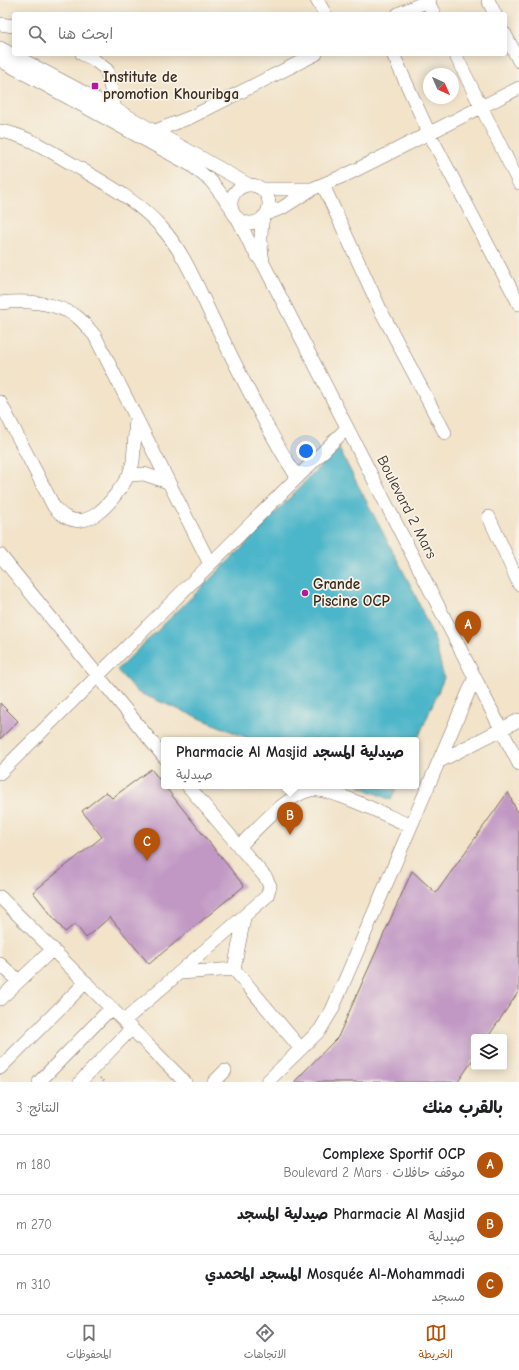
<!DOCTYPE html>
<html lang="ar">
<head>
<meta charset="utf-8">
<style>
	:root { --surface:#fff; --page:#f6f6f6; --text:#202124; --muted:#757577; --line:#e0e0e0; --accent:#b45309 }
	body { margin:0; font-family:"Comic Neue","Playpen Sans Arabic",sans-serif; background:var(--page); color:var(--text); direction:rtl }
	.controls { position:absolute; right:12px; bottom:12px; display:grid; overflow:hidden; border-radius:4px; box-shadow:0 2px 10px #0003 }
	.controls button { width:36px; height:36px; display:grid; place-items:center; padding:0; border:0; border-bottom:1px solid var(--line); background:var(--surface); color:var(--text); font:20px sans-serif }
	.compass { position:absolute; left:423px; top:68px; width:36px; height:36px; border-radius:50%; background:var(--surface); box-shadow:0 2px 10px #0003; rotate:135deg }
	.you { position:absolute; left:306px; top:451px; width:14px; height:14px; margin:-10px; border:3px solid #fff; border-radius:50%; background:#1a73e8; box-shadow:0 0 0 6px #1a73e833 }
	.badge { display:grid; place-items:center; width:26px; height:26px; border-radius:50%; background:var(--accent); color:#fff; font-size:13px; font-weight:700 }
	.pin { position:absolute; translate:-50% -33px; filter:drop-shadow(0 1px 2px #0008) }
	.pin::after { content:''; position:absolute; top:21px; width:14px; height:12px; background:inherit; clip-path:polygon(0 0,100% 0,50% 100%) }
	.popup { position:absolute; left:161px; top:737px; width:258px; height:52px; box-sizing:border-box; display:grid; place-content:center; border-radius:4px; background:var(--surface); filter:drop-shadow(0 1px 3px #0005); font-size:13px; white-space:nowrap; color:var(--muted) }
	.popup b { font-size:15px; color:var(--text) }
	.popup::after { content:''; position:absolute; left:50%; top:100%; margin-left:-8px; border:8px solid transparent; border-top-color:var(--surface) }
	.list { margin:0; padding:0; list-style:none }
	h2 { display:flex; justify-content:space-between; align-items:center; height:52px; margin:0; padding:0 16px; font-size:17px }
	h2 small { font-size:13px; font-weight:400; color:var(--muted) }
	.list li { display:grid; grid-template-columns:26px 1fr auto; gap:12px; align-items:center; box-sizing:border-box; height:60px; padding:0 16px; border-top:1px solid var(--line) }
	.list b { display:block; font-size:15px; white-space:nowrap }
	.list p { margin:0; font-size:13px; white-space:nowrap; color:var(--muted) }
	.list em { font-size:13px; font-style:normal; color:var(--muted) }
	.icon { flex:none; width:22px; height:22px; fill:none; stroke:currentColor; stroke-width:2; stroke-linecap:round; stroke-linejoin:round }
	.map { position:relative; flex:none; width:519px; height:1082px; overflow:hidden; direction:ltr }
	.search { position:absolute; background:var(--surface); box-shadow:0 2px 10px #0003; left:12px; right:12px; top:12px; height:44px; display:flex; align-items:center; gap:10px; box-sizing:border-box; padding:0 14px; border-radius:4px; color:var(--muted); font-size:15px }
	.sheet { height:232px; background:var(--surface) }
	nav { display:flex; justify-content:space-around; align-items:center; box-sizing:border-box; height:56px; border-top:1px solid var(--line); background:var(--surface); font-size:11px; color:var(--muted) }
	nav a { display:grid; justify-items:center; gap:2px }
	nav .on { color:var(--accent) }
	.map>svg:first-child { display:block }
	.water { fill:#4cb5c9; stroke:#447074 }
	.building { fill:#c198c4 }
	.lines { fill:none; stroke-linecap:round; stroke-linejoin:round }
	.minor-casing { stroke:#7b6b5a; stroke-width:14 }
	.path { stroke:#7b6b5a; stroke-width:1.5; stroke-dasharray:1 3; stroke-linecap:butt }
	.minor { stroke:#fff; stroke-width:13 }
	.poi-dot { fill:#b5179e; stroke:#f7f3e8; stroke-width:1.5 }
	.labels { text-anchor:middle; stroke-width:3.5; stroke-linejoin:round; paint-order:stroke }
	.poi-label { font-size:15px; font-weight:bold; fill:#3b2a1e; stroke:#f7f3e8; text-anchor:start }
	.street-label { font-size:15px; fill:#3b2a1e; stroke:#f7f3e8 }
</style>
</head>
<body>
<div class="map">
<svg width="519" height="1082" viewBox="0 0 519 1082">
	<rect width="100%" height="100%" fill="#f7f3e8"/>
	<filter id="ink" filterUnits="userSpaceOnUse"><feTurbulence type="fractalNoise" baseFrequency=".025" numOctaves="2"/><feDisplacementMap in="SourceGraphic" scale="8" xChannelSelector="R" yChannelSelector="G"/><feConvolveMatrix kernelMatrix="1 2 1 2 8 2 1 2 1" color-interpolation-filters="sRGB"/></filter>
	<filter id="wash" filterUnits="userSpaceOnUse"><feTurbulence type="fractalNoise" baseFrequency=".012" numOctaves="4" result="noise"/><feDisplacementMap in="SourceGraphic" scale="16" xChannelSelector="R" yChannelSelector="G"/><feGaussianBlur stdDeviation="0.9" result="paint"/><feColorMatrix in="noise" values="0 0 0 0 0 0 0 0 0 0 0 0 0 0 0 0 0 1.4 0 .05"/><feComposite in="paint" operator="in"/></filter>
	<g filter="url(#wash)">
		<rect width="100%" height="100%" fill="#f2e3c9"/>
		<path class="water" d="M338 447 413 590 435 641 444 678 416 743V740H252L137 692 117 670 241 549Z
			M358 786H397L391 800Z"/>
		<g id="blocks">
			<path class="building" d="M0 703 18 721 0 739Z
				M151 769 244 886 149 964 110 917 86 938 75 924 65 932 33 892 102 837 82 811 106 792 112 798Z
				M508 792 519 816V991L488 1037H474V1058L458 1082H294L338 1037 412 871 436 893Z"/>
		</g>
	</g>
	<g filter="url(#ink)">
		<use href="#blocks" fill-opacity="0" stroke="#7b6b5a" stroke-width="1"/>
		<g class="lines">
			<g class="minor-casing">
				<path id="minor" d="M317 0 325 14
					M427 0 434 14
					M488 0 495 14
					M398 14 430 0
					M0 24 14 26
					M505 34 519 61
					M0 48 115 109 249 185
					M82 54 93 59 107 70 115 109
					M393 54 429 133 519 304
					M455 54 519 183
					M0 60 191 165 211 181 231 207
					M0 131C27 135 51 152 74 165 105 183 138 201 162 228 185 254 197 286 212 317 239 371 265 427 297 477
					M155 131 191 117 316 54
					M323 185 381 311 445 433
					M231 204a19 19 0 1 1 38 0a19 19 0 1 1-38 0Z
					M262 189H312
					M266 214 282 208 312 189 350 173 519 88
					M263 217C260 233 260 246 263 261
					M238 219 252 248 264 265 519 764
					M0 303C24 300 55 302 76 316 83 321 89 329 95 336L210 564
					M0 402 54 507C84 542 113 501 129 475L144 474 168 482
					M129 475 133 462 136 419
					M489 517 519 584
					M0 555 164 757
					M440 761 519 720
					M0 773 347 428
					M239 847C256 829 287 795 311 790 329 786 391 818 411 826
					M0 897 185 1082
					M0 964 19 981
					M234 969 244 918
					M181 973 234 969 301 1049
					M0 999 53 949
					M124 1021 267 896 270 886 266 878 188 786
					M0 1068 86 982
					M39 1082 111 1008
					M80 1082 131 1029
					M214 1082 225 1071
					M267 1082 320 1030 332 1010 475 677"/>
			</g>
			<path class="path" d="M100 1078 104 1082"/>
			<use href="#minor" class="minor"/>
		</g>
	</g>
	<g class="poi-dot">
		<rect x="91" y="82" width="8" height="8" rx="2"/>
		<circle cx="305" cy="593" r="4"/>
	</g>
	<g class="labels">
		<g class="poi-label">
			<text x="103" y="82">Institute de<tspan x="103" dy="17">promotion Khouribga</tspan></text>
			<text x="313" y="589">Grande<tspan x="313" dy="17">Piscine OCP</tspan></text>
		</g>
		<g class="street-label">
			<text transform="translate(407 507) rotate(63)" y="5">Boulevard 2 Mars</text>
		</g>
	</g>
</svg>
<div class="controls">
<button><svg class="icon" aria-label="layers" viewBox="0 0 24 24"><path d="M12 4l9 5-9 5-9-5zM3 14l9 5 9-5"/></svg></button>
</div>
<svg class="compass" viewBox="-18 -18 36 36"><path d="M0-13l5 13h-10z" fill="#e53935"/><path d="M0 13l5-13h-10z" fill="#757577"/></svg>
<div class="you"></div>
<div class="pin badge" style="left:468px;top:644px">A</div>
<div class="pin badge" style="left:290px;top:835px">B</div>
<div class="popup"><b>Pharmacie Al Masjid صيدلية المسجد</b>صيدلية</div>
<div class="pin badge" style="left:147px;top:861px">C</div>
<div class="search"><svg class="icon" aria-label="search" viewBox="0 0 24 24"><circle cx="10" cy="10" r="6"/><path d="M15 15l6 6"/></svg>ابحث هنا</div>
</div>
<section class="sheet">
<h2>بالقرب منك<small>النتائج: 3</small></h2>
<ul class="list">
<li><span class="badge">A</span><div><b>Complexe Sportif OCP</b><p>موقف حافلات · Boulevard 2 Mars</p></div><em>180 m</em></li>
<li><span class="badge">B</span><div><b>Pharmacie Al Masjid صيدلية المسجد</b><p>صيدلية</p></div><em>270 m</em></li>
<li><span class="badge">C</span><div><b>Mosquée Al-Mohammadi المسجد المحمدي</b><p>مسجد</p></div><em>310 m</em></li>
</ul>
</section>
<nav>
<a class="on"><svg class="icon" aria-label="map" viewBox="0 0 24 24"><path d="M3 6l6-2 6 2 6-2v14l-6 2-6-2-6 2zM9 4v14M15 6v14"/></svg>الخريطة</a>
<a><svg class="icon" aria-label="directions" viewBox="0 0 24 24"><path d="M12 3l9 9-9 9-9-9zM9 14v-3h6M13 9l2 2-2 2"/></svg>الاتجاهات</a>
<a><svg class="icon" aria-label="saved" viewBox="0 0 24 24"><path d="M7 4h10v16l-5-4-5 4z"/></svg>المحفوظات</a>
</nav>
</body>
</html>
